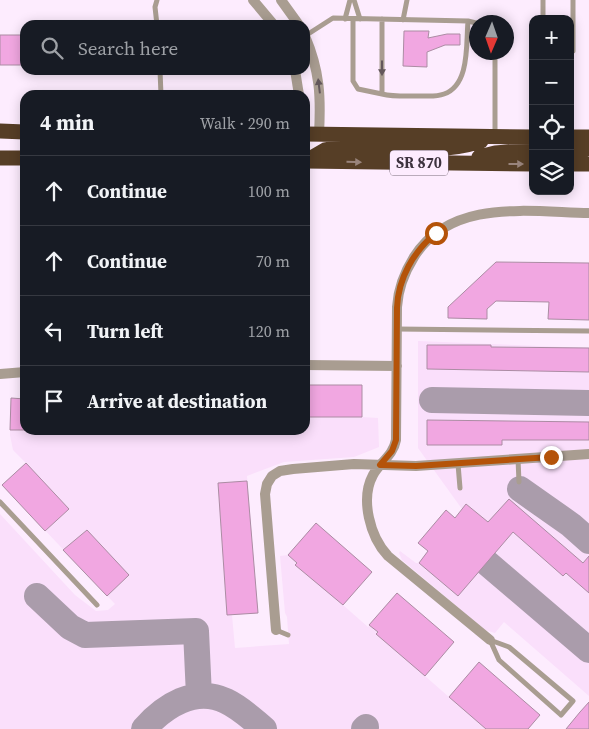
<!DOCTYPE html>
<html lang="en">
<head>
<meta charset="utf-8">
<style>
	:root { --surface:#171b24; --page:#242831; --text:#f1f3f6; --muted:#9ea1a6; --line:#363941 }
	body { margin:0; font-family:"Source Serif 4",serif; background:var(--page); color:var(--text) }
	.controls { position:absolute; right:15px; top:15px; display:grid; overflow:hidden; border-radius:10px; box-shadow:0 2px 12px #0003 }
	.controls button { width:45px; height:45px; display:grid; place-items:center; padding:0; border:0; border-bottom:1px solid var(--line); background:var(--surface); color:var(--text); font:25px sans-serif }
	.compass { position:absolute; left:469px; top:15px; width:45px; height:45px; border-radius:50%; background:var(--surface); box-shadow:0 2px 12px #0003; rotate:182deg }
	.stop { position:absolute; width:15px; height:15px; margin:-11px; border:4px solid #b45309; border-radius:50%; background:#fff }
	.stop.end { background:#b45309; border-color:#fff; box-shadow:0 1px 5px #0008 }
	.list { margin:0; padding:0; list-style:none }
	h2 { display:flex; justify-content:space-between; align-items:center; height:65px; margin:0; padding:0 20px; font-size:21px }
	h2 small { font-size:16px; font-weight:400; color:var(--muted) }
	.list li { display:grid; grid-template-columns:32px 1fr auto; gap:15px; align-items:center; box-sizing:border-box; height:70px; padding:0 20px; border-top:1px solid var(--line) }
	.list b { display:block; font-size:19px; white-space:nowrap }
	.list em { font-size:16px; font-style:normal; color:var(--muted) }
	.icon { flex:none; width:28px; height:28px; fill:none; stroke:currentColor; stroke-width:2; stroke-linecap:round; stroke-linejoin:round }
	.map { position:relative; flex:none; width:589px; height:729px; overflow:hidden }
	.search { position:absolute; background:var(--surface); box-shadow:0 2px 12px #0003; left:20px; top:20px; width:290px; height:55px; display:flex; align-items:center; gap:12px; box-sizing:border-box; padding:0 18px; border-radius:15px; color:var(--muted); font-size:19px }
	.panel { position:absolute; background:var(--surface); box-shadow:0 2px 12px #0003; left:20px; top:90px; width:290px; height:345px; border-radius:15px }
	.map>svg:first-child { display:block }
	.built { fill:#fadffb }
	.lines { fill:none; stroke-linecap:round; stroke-linejoin:round }
	.taxiway { stroke:#aa9cab; stroke-width:26 }
	.building { fill:#f1a7e1; stroke:#ab8ca3 }
	.lane { stroke:#a99d91; stroke-width:5 }
	.street { stroke:#a99d91; stroke-width:10 }
	.highway { stroke:#563e26; stroke-width:15 }
	.oneway { fill:#63575b }
	.oneway2 { fill:#99847c }
	.route { stroke:#b45309; stroke-width:6 }
	.labels { text-anchor:middle; stroke-width:4.5; stroke-linejoin:round; paint-order:stroke }
	.shield { fill:#fdecfe; stroke:#776a78; stroke-width:1 }
	.shield-label { font-size:15px; font-weight:bold; fill:#3d323e }
</style>
</head>
<body>
<div class="map">
<svg width="589" height="729" viewBox="0 0 589 729">
	<rect width="100%" height="100%" fill="#fdecfe"/>
	<path class="built" d="M418 341 589 348V696L504 622 495 633 485 630 402 560 399 553 400 551 416 563H419L427 551 418 543 446 510 455 518 462 509 418 448Z
		M305 385H362V417L378 418 379 447 354 457 284 462 247 476 258 613 232 615 235 648 289 644 287 617 285 613 280 556 288 555 316 523 372 572 343 605 368 627 397 593 425 676 449 697 479 662 540 715 528 729H0V514L75 595 96 611 108 610 115 604 2 485 26 463 13 450 10 435 11 399H25V430H73L75 432 91 430H305Z"/>
	<g class="lines">
		<path class="taxiway" d="M432 400 589 403
			M520 489 571 525 589 541
			M487 563 589 650
			M37 596 70 627 85 635 196 631 199 696
			M144 729C164 706 195 686 226 701 241 708 252 719 264 729
			M364 729 366 727"/>
	</g>
	<path class="building" d="M404 31H429L428 38 447 34H460V45H445L427 52V67L403 66Z
		M0 35H25V65H0Z
		M496 262 589 263V320L548 319 549 302 496 301 487 309V319L448 318V307Z
		M427 345H491V347L589 348V372L427 369Z
		M305 385H362V417H305Z
		M11 398 25 399V430H10Z
		M427 420 589 422V440H502V445H427Z
		M26 463 69 509 45 531 2 485Z
		M247 481 258 613 227 615 218 483Z
		M509 499 583 563 589 556V593L566 573 563 576 513 532 458 596 419 563 428 551 418 543 446 510 455 518 466 504 488 522Z
		M316 523 372 572 343 605 295 565 297 563 288 555Z
		M87 530 129 575 107 596 63 550Z
		M397 593 454 642 425 676 376 634 378 632 369 625Z
		M479 662 540 715 528 729H486L449 697Z
		M589 702V729H566L580 712Z"/>
	<g class="lines">
		<path class="lane" d="M354 0 360 19
			M543 0V19
			M573 0V51
			M345 19 350 0
			M353 19V81L358 89 382 94
			M382 19V94C394 97 408 96 421 96 429 96 436 97 444 94 470 85 466 44 468 21
			M403 20 407 0
			M157 25 155 7 157 0
			M305 36 333 18 468 21 476 23
			M160 70 161 95
			M495 136V52
			M397 329 589 331
			M305 340 306 333V163
			M518 459 519 482
			M458 464 460 488
			M0 502 97 605
			M276 630 288 635
			M490 640 509 647 573 701 561 715 499 660Z"/>
		<path class="street" d="M253 0 274 25
			M281 0 299 25
			M305 36C320 71 321 97 319 134
			M295 70 299 95
			M305 365 397 366
			M0 374 25 372
			M276 630 265 494 267 484 272 476 280 471 293 469 354 464 416 466 589 454
			M490 640 388 556C370 537 360 499 373 475 380 462 393 456 396 440L397 307C398 289 404 273 414 257 451 198 529 212 589 213"/>
		<path class="highway" d="M0 131 25 132
			M305 134 533 137
			M570 137H589
			M570 151H580L589 148
			M479 157 495 153 533 150
			M0 158H25
			M305 161 533 164
			M306 161 325 150 336 148C382 149 438 155 481 141
			M570 164H589"/>
	</g>
	<defs><path id="oneway-solid" d="M-6-.8H1V-3.2L6.5 0L1 3.2V.8H-6Z" transform="scale(1.25)"/></defs>
	<g class="oneway">
		<use href="#oneway-solid" transform="translate(382 68) rotate(90)"/>
		<use href="#oneway-solid" transform="translate(319 86) rotate(-97)"/>
	</g>
	<g class="oneway2">
		<use href="#oneway-solid" transform="translate(354 162) rotate(1)"/>
		<use href="#oneway-solid" transform="translate(516 164)"/>
	</g>
	<g class="lines">
		<path class="route" d="M436 233C414 251 398 278 397 308L396 440 392 451 380 465 416 466 551 457"/>
	</g>
	<g class="labels">
		<rect class="shield" x="390" y="150.5" width="58" height="25" rx="4"/>
		<g class="shield-label">
			<text x="419" y="168">SR 870</text>
		</g>
	</g>
</svg>
<div class="controls">
<button>+</button>
<button>−</button>
<button><svg class="icon" aria-label="locate" viewBox="0 0 24 24"><circle cx="12" cy="12" r="6"/><path d="M12 2v4M12 18v4M2 12h4M18 12h4"/></svg></button>
<button><svg class="icon" aria-label="layers" viewBox="0 0 24 24"><path d="M12 4l9 5-9 5-9-5zM3 14l9 5 9-5"/></svg></button>
</div>
<svg class="compass" viewBox="-18 -18 36 36"><path d="M0-13l5 13h-10z" fill="#e53935"/><path d="M0 13l5-13h-10z" fill="#9ea1a6"/></svg>
<div class="stop" style="left:436px;top:233px"></div>
<div class="stop end" style="left:551px;top:457px"></div>
<div class="search"><svg class="icon" aria-label="search" viewBox="0 0 24 24"><circle cx="10" cy="10" r="6"/><path d="M15 15l6 6"/></svg>Search here</div>
<section class="panel">
<h2>4 min<small>Walk · 290 m</small></h2>
<ul class="list">
<li><svg class="icon" aria-label="ahead" viewBox="0 0 24 24"><path d="M12 20V5M6 11l6-6 6 6"/></svg><div><b>Continue</b></div><em>100 m</em></li>
<li><svg class="icon" aria-label="ahead" viewBox="0 0 24 24"><path d="M12 20V5M6 11l6-6 6 6"/></svg><div><b>Continue</b></div><em>70 m</em></li>
<li><svg class="icon" aria-label="left" viewBox="0 0 24 24"><path d="M17 20v-9H6M10 6l-5 5 5 5"/></svg><div><b>Turn left</b></div><em>120 m</em></li>
<li><svg class="icon" aria-label="arrive" viewBox="0 0 24 24"><path d="M6 21V4h12l-3 4 3 4H6"/></svg><div><b>Arrive at destination</b></div></li>
</ul>
</section>
</div>
</body>
</html>
